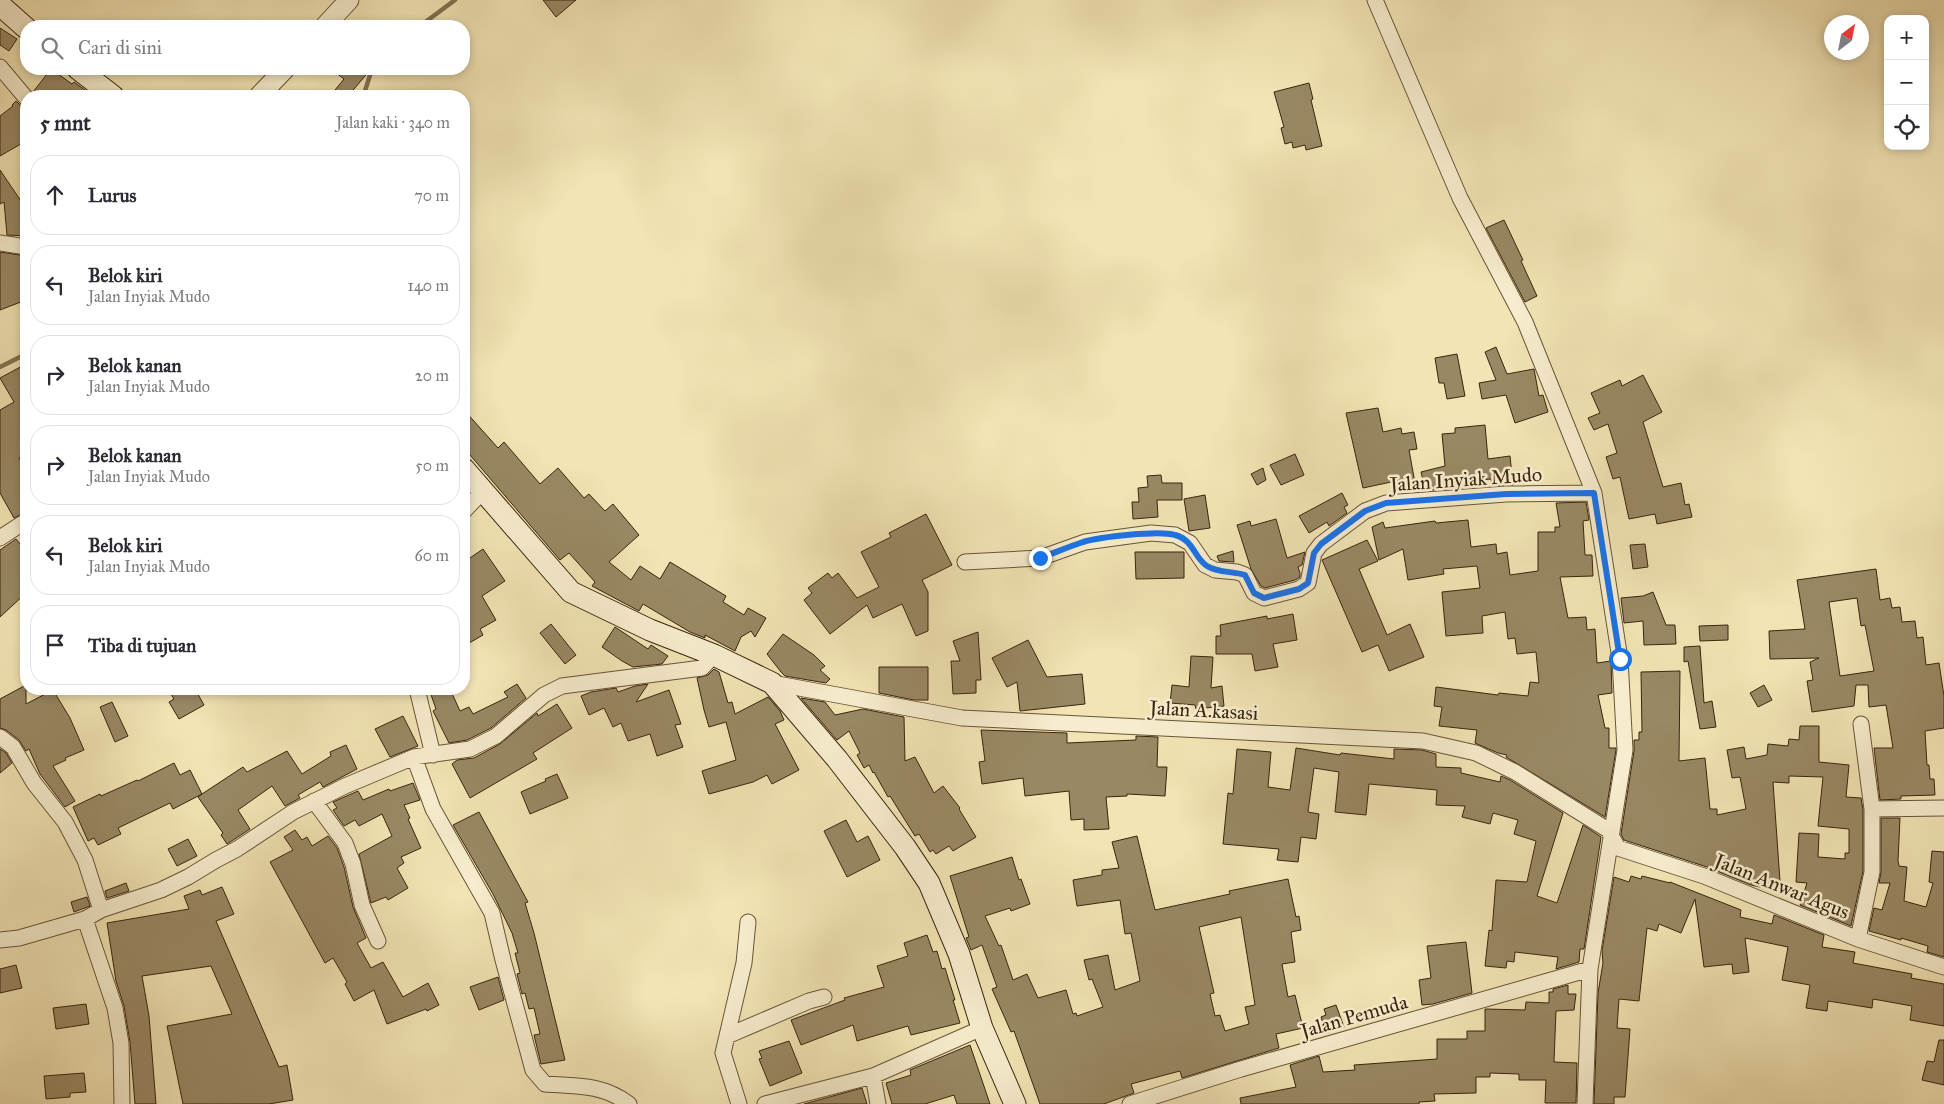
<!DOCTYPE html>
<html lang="id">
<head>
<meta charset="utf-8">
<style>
	:root { --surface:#fff; --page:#f7f7f7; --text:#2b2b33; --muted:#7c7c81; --line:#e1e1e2 }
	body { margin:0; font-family:"IM FELL Great Primer",serif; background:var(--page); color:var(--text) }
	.controls { position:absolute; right:15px; top:15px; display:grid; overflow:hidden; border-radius:10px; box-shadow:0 2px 8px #0003 }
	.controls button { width:45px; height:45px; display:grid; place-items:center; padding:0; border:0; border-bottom:1px solid var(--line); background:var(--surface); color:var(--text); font:25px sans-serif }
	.compass { position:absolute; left:1824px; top:15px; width:45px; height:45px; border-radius:50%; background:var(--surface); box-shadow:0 2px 8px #0003; rotate:32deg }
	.stop { position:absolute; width:15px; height:15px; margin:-11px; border:4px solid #1a73e8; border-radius:50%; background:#fff }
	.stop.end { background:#1a73e8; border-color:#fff; box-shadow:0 1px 5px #0008 }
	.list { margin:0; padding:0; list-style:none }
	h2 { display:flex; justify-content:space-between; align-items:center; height:65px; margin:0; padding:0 20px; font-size:21px }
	h2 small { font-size:16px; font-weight:400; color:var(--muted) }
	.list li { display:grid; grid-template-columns:32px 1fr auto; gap:15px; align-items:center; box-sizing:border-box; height:80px; margin:0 10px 10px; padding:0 10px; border:1px solid var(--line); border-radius:20px }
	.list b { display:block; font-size:19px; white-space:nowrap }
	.list p { margin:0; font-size:16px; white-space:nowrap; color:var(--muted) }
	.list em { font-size:16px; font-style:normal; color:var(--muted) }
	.icon { flex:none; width:28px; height:28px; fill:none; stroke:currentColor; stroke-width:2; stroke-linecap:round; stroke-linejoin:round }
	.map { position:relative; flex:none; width:1944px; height:1104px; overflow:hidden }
	.search { position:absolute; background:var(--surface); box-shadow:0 2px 8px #0003; left:20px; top:20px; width:450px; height:55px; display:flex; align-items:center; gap:12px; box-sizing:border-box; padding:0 18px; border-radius:20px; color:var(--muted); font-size:19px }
	.panel { position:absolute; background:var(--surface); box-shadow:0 2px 8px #0003; left:20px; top:90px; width:450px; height:605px; border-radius:20px }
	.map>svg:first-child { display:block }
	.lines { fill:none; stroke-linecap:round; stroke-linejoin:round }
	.stream { stroke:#827150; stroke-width:4.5 }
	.building { fill:#998864; stroke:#39250e; fill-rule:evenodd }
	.minor-casing { stroke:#675538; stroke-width:17 }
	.tertiary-casing { stroke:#675538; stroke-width:21 }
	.secondary-casing { stroke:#39250e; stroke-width:23 }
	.minor { stroke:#f7edce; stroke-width:15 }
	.tertiary { stroke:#f7edce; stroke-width:19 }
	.secondary { stroke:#f7edce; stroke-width:21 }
	.route { stroke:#1a73e8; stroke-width:6 }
	.labels { text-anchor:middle; stroke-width:5; stroke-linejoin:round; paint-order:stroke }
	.street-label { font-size:20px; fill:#39250e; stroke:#f7edce }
</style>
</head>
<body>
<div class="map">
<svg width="1944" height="1104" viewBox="0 0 1944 1104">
	<rect width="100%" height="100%" fill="#f2e4b4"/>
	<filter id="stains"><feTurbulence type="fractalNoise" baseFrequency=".004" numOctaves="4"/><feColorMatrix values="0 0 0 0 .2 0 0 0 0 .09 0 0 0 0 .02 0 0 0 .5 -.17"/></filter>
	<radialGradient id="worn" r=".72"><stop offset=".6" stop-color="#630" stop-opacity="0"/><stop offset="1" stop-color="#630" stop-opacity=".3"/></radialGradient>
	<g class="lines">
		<path class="stream" d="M420 26 455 0
			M361 96 364 94 372 69
			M0 367 26 354"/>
	</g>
	<path class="building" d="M543 0H576L556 17Z
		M0 28 17 39 9 51 0 45Z
		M51 69 72 84 74 82 93 96H35L33 92Z
		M331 69H371L348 96H330L344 79Z
		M1309 83 1313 99 1311 100 1322 146 1306 150 1305 145 1293 148 1292 142 1285 144 1281 128 1284 127 1274 92Z
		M16 101 22 107H26V141L0 156V116L13 106 12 105Z
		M0 170 21 201 26 198V236L7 235 4 202 0 204Z
		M1504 220 1523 260 1521 261 1537 296 1525 302 1486 228Z
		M0 252 26 256V300L0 310Z
		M1496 347 1507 374 1534 369 1539 396 1543 395 1548 412 1515 423 1506 395 1482 399 1479 383 1496 380 1485 352Z
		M1457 354 1465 396 1447 399 1444 383H1439L1435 358Z
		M26 364V454L19 458 26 470V512L14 518 0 493V410L14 402 0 378Z
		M1643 375 1662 412 1643 422 1663 487 1681 483 1685 505 1689 504 1692 517 1657 524 1655 514 1629 519 1620 477 1613 479 1606 457 1617 453 1608 424 1594 430 1588 418 1600 413 1591 393 1620 380 1622 386Z
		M1378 408 1383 432 1401 428 1402 434 1414 432 1417 449 1409 450 1415 483 1397 486 1396 481 1363 488 1346 413Z
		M464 410 498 448 504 442 540 484 558 468 584 498 589 494 605 511 613 504 639 535 609 562 631 580 640 566 660 579 670 562 726 596 723 602 744 615 748 608 766 618 755 637 751 631 741 637 735 651 705 635V638L690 632 643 604 639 611 592 586 595 582 569 553 560 560 464 448Z
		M1485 425 1488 459 1510 456 1513 485 1492 486 1491 479 1454 482 1456 488 1432 490 1431 486 1425 488 1421 472 1445 466 1442 434 1455 433V428Z
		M1295 454 1304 475 1281 485 1270 465Z
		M1263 468 1266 480 1257 485 1251 474Z
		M1161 475 1162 483H1182V500H1157L1158 517 1133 519 1132 502H1139L1138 488 1148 487 1147 476Z
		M1342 493 1348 505 1344 507 1347 513 1329 526 1327 522 1309 533 1299 516Z
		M1205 495 1210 528 1189 531 1184 499Z
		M1586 502 1589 520 1583 521 1585 555H1592L1593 576 1560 577 1568 618 1586 617 1587 630 1595 629 1597 663 1611 661 1612 693 1598 695 1605 728H1609V748H1616V750L1605 817 1506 757 1507 755 1498 753 1475 743 1477 730 1439 726 1442 707 1434 706 1436 687 1498 695 1499 693 1528 696 1530 682 1539 683 1536 652 1517 654 1515 638 1508 639 1505 612 1482 616 1483 633 1446 636 1442 592 1480 588 1477 566 1443 569 1444 574 1408 580 1403 549 1379 560 1372 527 1383 522 1385 528 1435 521 1436 523 1468 520 1471 547 1496 544 1497 554 1507 552 1510 575 1538 571V532H1555V527H1560L1556 503Z
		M926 514 952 565 922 580 928 592V631L916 636 902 604 873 618 867 605 830 634 804 600 812 593 808 588 828 573 832 578 838 573 857 598 879 587 861 552 891 537 889 533Z
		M1276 519 1287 558 1305 552 1302 565 1298 567 1300 573V577L1295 580 1265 588 1261 586 1251 569 1237 525 1250 521 1251 526Z
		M16 539 26 551V575L20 581 26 588V593L0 617V550Z
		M1367 540 1378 561 1359 569 1387 635 1410 624 1424 657 1389 671 1378 645 1362 652 1322 560Z
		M1645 544 1648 567 1633 569 1630 545Z
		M483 549 505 581 482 596 496 620 480 629 483 635 464 646V562Z
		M1233 551 1234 562 1219 561 1217 556Z
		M1135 552H1184V578L1136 579Z
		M1876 569 1880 600 1890 598 1892 608 1900 607 1902 622 1915 621 1917 638 1923 637 1926 665 1939 663 1944 696V728L1925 731 1927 765H1929L1930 779H1934L1935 795 1901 796V799L1880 800 1874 748H1893L1886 705 1869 707 1868 685H1856L1854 706 1812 712 1807 681 1813 680 1810 662 1819 658 1770 659 1769 631 1805 629 1797 580ZM1857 598 1861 626 1865 625 1874 671 1840 676 1829 602Z
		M1653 592 1666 625H1675L1676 644 1644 645 1643 621 1624 623 1621 598 1643 596Z
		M1293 614 1297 640 1273 644 1278 667 1255 671 1252 654H1216V636H1221L1220 625 1267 616V619Z
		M551 624 576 655 565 664 540 633Z
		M1728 625V640L1700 641 1699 626Z
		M615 627 648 649 651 645 668 656 662 664 633 667 622 661 602 647Z
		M978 632 981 680H976V693L953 694 951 661H960L953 641Z
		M783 634 814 655 825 666 820 670 830 679 826 683 785 676 781 672 767 654Z
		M1028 640 1047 677 1082 674 1085 704 1020 711 1017 682 1007 687 992 658Z
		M1700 646 1704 703 1712 701 1716 727 1700 729 1688 661 1684 662V647Z
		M1191 656 1213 657 1211 688 1222 686 1224 706 1196 709 1195 705 1170 703 1172 685 1189 687Z
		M879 667H928V700H914L879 693Z
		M714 669 719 672 728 703 732 702 735 714 768 697 780 711 784 720 775 724 799 770 772 784 767 775 753 782 709 794 702 771 736 760 726 722 709 727 704 710 697 678 708 675Z
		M1680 671 1679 761 1705 758 1710 809H1717V815L1746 809 1740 777 1732 778 1727 750 1744 747 1746 759 1767 755 1768 744 1788 746 1789 739 1799 740 1800 726H1819V762L1849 765 1846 797 1861 798 1863 810V871L1851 926 1800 905 1807 883 1796 882 1799 833 1819 834 1818 857 1845 859V853H1849V829L1818 826 1823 777 1789 776V783L1773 782 1780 881H1776L1774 890 1751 885 1707 867 1624 840 1621 834 1634 751V740H1639V732H1642L1641 672Z
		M517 684 526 698 491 728 467 740 449 743 433 711 436 709 429 689H450L460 711 469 707 473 714 508 697 504 692Z
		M648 684 636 702 669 690 681 724 675 725 683 747 657 756 650 734 628 741 621 723 613 727 604 708 589 715 581 696 591 692 616 688 618 692 635 686Z
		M26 685V704L53 690 70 718 84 750 65 758 66 760 53 766 75 801 65 807 40 774 29 749 26 751 19 740 6 730 0 728V699Z
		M1764 685 1772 700 1758 707 1750 693Z
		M168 689H195L204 705 179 719 169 702 174 699Z
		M801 698 825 702 835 715 863 709 904 717 905 761 915 757 934 793 943 786 960 808 959 809 976 837 953 851 949 846 936 854 933 850 930 852 919 834 915 836 890 796 888 797 874 772 873 773 869 765 864 768 857 755 860 753 849 731 837 740Z
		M112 702 128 736 115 742 100 707Z
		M557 704 572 728 533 753 537 759 470 798 452 764 457 760 474 758 500 744 537 713 538 716Z
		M403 716 418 746 390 757 375 729Z
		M981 730 1067 733V743L1136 740V736L1158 737 1157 767H1167L1165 796 1127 794V796L1106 797 1109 829 1084 830V819L1071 820 1069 791 1025 796 1023 778 982 784 979 762 985 761Z
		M346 745 357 769 323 787 320 782 298 795 300 798 285 806 272 786 238 810 250 829 227 844 221 835 223 833 198 797 202 794 173 809 170 803 118 828 121 834 98 845 94 838 88 841 73 807 100 794 101 796 137 780 138 781 174 763 180 775 190 770 202 794 243 767 247 772 287 751 302 774 331 756 330 752Z
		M1296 748 1340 755 1341 753 1394 759V749L1422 750 1436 754V767L1461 768V773L1500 782 1501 776 1510 780 1563 813 1537 896 1557 903 1583 825 1601 837 1584 949H1580L1579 962 1556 969 1558 957 1515 952 1514 962 1507 961 1506 968 1485 966 1489 930 1492 931 1496 880 1527 882 1536 841 1514 834 1518 820 1493 813 1490 824 1462 817 1465 806 1436 805 1437 790 1369 784 1366 815 1335 812 1339 772 1314 768 1308 812 1319 814 1316 839 1301 837 1298 862 1277 860 1279 849 1223 844 1228 793 1233 794 1237 749 1271 752 1268 787 1290 790Z
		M0 749 6 753 12 763 0 773Z
		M557 774 568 798 530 814 521 792 546 781 545 779Z
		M413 783 420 800 404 805 410 818 408 819 421 848 401 857 404 863 397 868 408 888 388 900 386 897 371 903 359 854 392 836 382 814 359 826 355 820 344 826 333 810 337 808 333 802 358 791 363 800 389 789 390 791Z
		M479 812 528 902 525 903 534 933 565 1060 541 1064 534 1035 540 1034 534 1008 529 1009 525 993 522 994 517 974 520 973 515 953H518L512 933 493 894 453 825Z
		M1881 818H1900L1898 861 1899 866 1907 867 1904 901 1926 907 1933 883 1929 882 1932 851 1944 852V957L1927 952 1928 946 1901 938V940L1869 931 1874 908 1882 910 1890 883H1879L1881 872Z
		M846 820 857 842 868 836 880 860 847 877 824 831Z
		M295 830 302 840 307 837 312 846 328 836 337 848 344 867 353 907 366 938 357 943 371 968 383 962 403 997 428 983 439 1005 427 1011 426 1009 387 1024 374 990 354 1001 345 984 347 982 333 958 325 963 270 862 293 850 284 837Z
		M1137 836 1155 910 1230 894 1229 891 1288 879 1296 917 1299 916 1301 930 1291 932 1295 962 1282 964 1288 997 1295 995 1303 1028 1276 1034 1279 1048 1182 1078 1180 1071 1131 1084 1134 1093 1104 1104H1040L1014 1031 1011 1032 992 989 997 987 982 945 971 950 966 938 969 937 950 876 1012 857 1019 880 1021 879 1030 904 1011 911 1010 908 985 916 999 946 1001 945 1013 980 1027 974 1038 998 1066 990 1073 1014 1076 1013 1077 1016 1103 1007 1092 979 1089 980 1084 960 1108 955 1115 990 1140 981 1131 933 1125 934 1120 900 1077 906 1073 880 1102 875V870L1119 868 1112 842ZM1241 917 1255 1005 1245 1007 1249 1024 1225 1031 1220 1015 1215 1016 1210 994 1214 993 1199 927Z
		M188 839 197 856 177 866 168 849Z
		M1631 876 1641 879 1642 876 1670 883V882L1741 910 1740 917 1772 924 1774 915 1824 935 1822 947 1855 952 1853 963 1912 974 1911 978 1944 984V1026L1910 1020 1912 1006 1873 999 1872 1008 1828 1001 1827 1011 1806 1008 1810 985 1782 980 1788 947 1745 938 1749 972 1733 974 1732 964 1704 967 1695 899 1681 933 1659 924 1657 931 1647 928 1639 1001 1619 999 1617 1028 1630 1029 1625 1097H1614V1104H1594L1598 993 1603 963 1602 951 1614 877 1629 882Z
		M126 883 129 891 107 898 105 891Z
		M222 887 234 914 216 921 279 1067 287 1065 293 1100 269 1104H183L167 1026 232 1014 211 966 142 976 149 1016 156 1104H135L130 1042 124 1006 116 981 107 923 189 909 184 896 200 890 202 895Z
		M87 897 90 906 74 912 71 902Z
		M927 935 933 952 937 951 942 969 945 968 955 1000H953L960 1023 911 1035 908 1026 857 1041 853 1025 801 1045 791 1020 845 1000 844 998 884 987 877 966 908 956 904 943Z
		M1466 942 1472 993 1433 1004 1422 1005 1419 980 1431 978 1427 946Z
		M16 965 22 988 0 993V969Z
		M498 977 504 1000 479 1010 470 987Z
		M1568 985V994H1576L1574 1010 1556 1011 1554 1062 1577 1063 1576 1103H1545L1546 1080H1519V1074L1490 1073V1077H1476V1093L1434 1094 1435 1101 1419 1102V1104H1241L1240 1098 1296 1087 1290 1065 1319 1056 1323 1072 1355 1070 1354 1065 1437 1059V1039H1467V1031H1485V1009L1525 1010 1526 1002 1549 1003V992H1553V989Z
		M86 1004 89 1024 56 1029 53 1008Z
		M1336 1005 1344 1027 1326 1033 1321 1017 1326 1015 1324 1009Z
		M1939 1040H1944V1085L1922 1080 1927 1061 1934 1062Z
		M789 1041 802 1073 770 1086 759 1059 762 1058 759 1051Z
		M970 1045 990 1104H957L954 1095 925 1104H892L886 1083 911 1075 910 1070Z
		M84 1073 86 1092 70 1093V1097L46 1099 44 1076Z
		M862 1088 867 1104H804Z"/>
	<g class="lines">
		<g class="minor-casing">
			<path id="minor" d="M1375 0 1460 198 1525 322 1594 493 1620 659 1625 750 1590 969 1585 1104
				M0 67 26 98
				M0 243 26 247
				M464 511 484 490
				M0 538 26 521
				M965 562 1040 558 1085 542 1151 533 1175 535 1190 543 1205 565 1215 570 1237 572 1245 575 1254 593 1264 598 1299 589 1308 583 1314 553 1321 544 1365 511 1386 503 1506 494 1594 493
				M772 683 962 718 1423 741 1476 753 1515 772 1608 830 1618 848 1704 876 1858 939 1944 967
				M417 689 433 755
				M0 737 13 747 34 783 65 822 85 860 101 910
				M414 757 433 809 492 913 503 960 533 1070 545 1084C577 1086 602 1084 629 1104
				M314 801 345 843 353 864 362 905 378 941
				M1872 809 1944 808
				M1858 939 1872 872V809L1861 724
				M0 940 19 938 85 919
				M727 1036 809 1001 824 997
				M873 1076 878 1104
				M122 1104 121 1043 115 1008 85 919 101 910 161 890 188 877 216 860 237 849 293 812 345 786 414 757 470 749 496 736 544 695 562 686 702 668 714 655
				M739 1104 723 1053 744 963 748 922
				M765 1104 873 1076 982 1028
				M1130 1104 1241 1069 1590 969"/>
		</g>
		<g class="tertiary-casing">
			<path id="tertiary" d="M325 26 349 0
				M259 96 285 69"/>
		</g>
		<g class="secondary-casing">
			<path id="secondary" d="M0 5 26 28
				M78 69 113 96
				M464 469 571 592 650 630 714 655 772 683 837 759 905 847 929 883 959 954 982 1028 1015 1104"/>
		</g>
		<use href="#minor" class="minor"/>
		<use href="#tertiary" class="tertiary"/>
		<use href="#secondary" class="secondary"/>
	</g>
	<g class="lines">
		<path class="route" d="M1040 558C1054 553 1068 547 1083 542 1100 537 1159 530 1175 535 1194 540 1194 558 1207 566 1218 573 1233 571 1245 575L1254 593 1264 598 1299 589 1308 583 1314 553 1321 544 1365 511 1386 503 1506 494 1594 493 1620 659"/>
	</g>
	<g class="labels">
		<g class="street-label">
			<text transform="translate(1466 479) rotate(-4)" y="7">Jalan Inyiak Mudo</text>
			<text transform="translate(1204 710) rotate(3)" y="7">Jalan A.kasasi</text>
			<text transform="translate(1782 886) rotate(22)" y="7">Jalan Anwar Agus</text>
			<text transform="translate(1354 1016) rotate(-16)" y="7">Jalan Pemuda</text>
		</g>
	</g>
	<rect width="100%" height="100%" filter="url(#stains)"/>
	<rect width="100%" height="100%" fill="url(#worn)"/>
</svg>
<div class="controls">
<button>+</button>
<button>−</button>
<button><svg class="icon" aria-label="locate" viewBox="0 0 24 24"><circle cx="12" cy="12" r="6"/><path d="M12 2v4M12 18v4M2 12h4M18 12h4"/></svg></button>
</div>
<svg class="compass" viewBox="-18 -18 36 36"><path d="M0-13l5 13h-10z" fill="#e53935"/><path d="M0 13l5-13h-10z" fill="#7c7c81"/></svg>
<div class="stop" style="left:1620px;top:659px"></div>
<div class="stop end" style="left:1040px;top:558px"></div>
<div class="search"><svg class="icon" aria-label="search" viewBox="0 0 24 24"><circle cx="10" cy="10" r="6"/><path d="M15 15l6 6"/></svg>Cari di sini</div>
<section class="panel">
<h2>5 mnt<small>Jalan kaki · 340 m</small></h2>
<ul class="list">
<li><svg class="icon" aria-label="ahead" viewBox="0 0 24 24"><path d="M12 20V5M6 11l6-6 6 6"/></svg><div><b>Lurus</b></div><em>70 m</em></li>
<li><svg class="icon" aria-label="left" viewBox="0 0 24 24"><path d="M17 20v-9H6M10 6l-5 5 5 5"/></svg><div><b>Belok kiri</b><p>Jalan Inyiak Mudo</p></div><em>140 m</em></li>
<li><svg class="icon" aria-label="right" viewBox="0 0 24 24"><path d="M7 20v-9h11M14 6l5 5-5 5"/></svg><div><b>Belok kanan</b><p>Jalan Inyiak Mudo</p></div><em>20 m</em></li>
<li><svg class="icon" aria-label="right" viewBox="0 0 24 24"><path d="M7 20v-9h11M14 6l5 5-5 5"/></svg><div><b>Belok kanan</b><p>Jalan Inyiak Mudo</p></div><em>50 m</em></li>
<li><svg class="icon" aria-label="left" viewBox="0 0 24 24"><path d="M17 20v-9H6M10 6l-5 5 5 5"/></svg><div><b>Belok kiri</b><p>Jalan Inyiak Mudo</p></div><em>60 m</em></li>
<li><svg class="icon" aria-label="arrive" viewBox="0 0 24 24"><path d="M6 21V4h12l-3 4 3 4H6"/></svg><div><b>Tiba di tujuan</b></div></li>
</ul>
</section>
</div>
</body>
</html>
